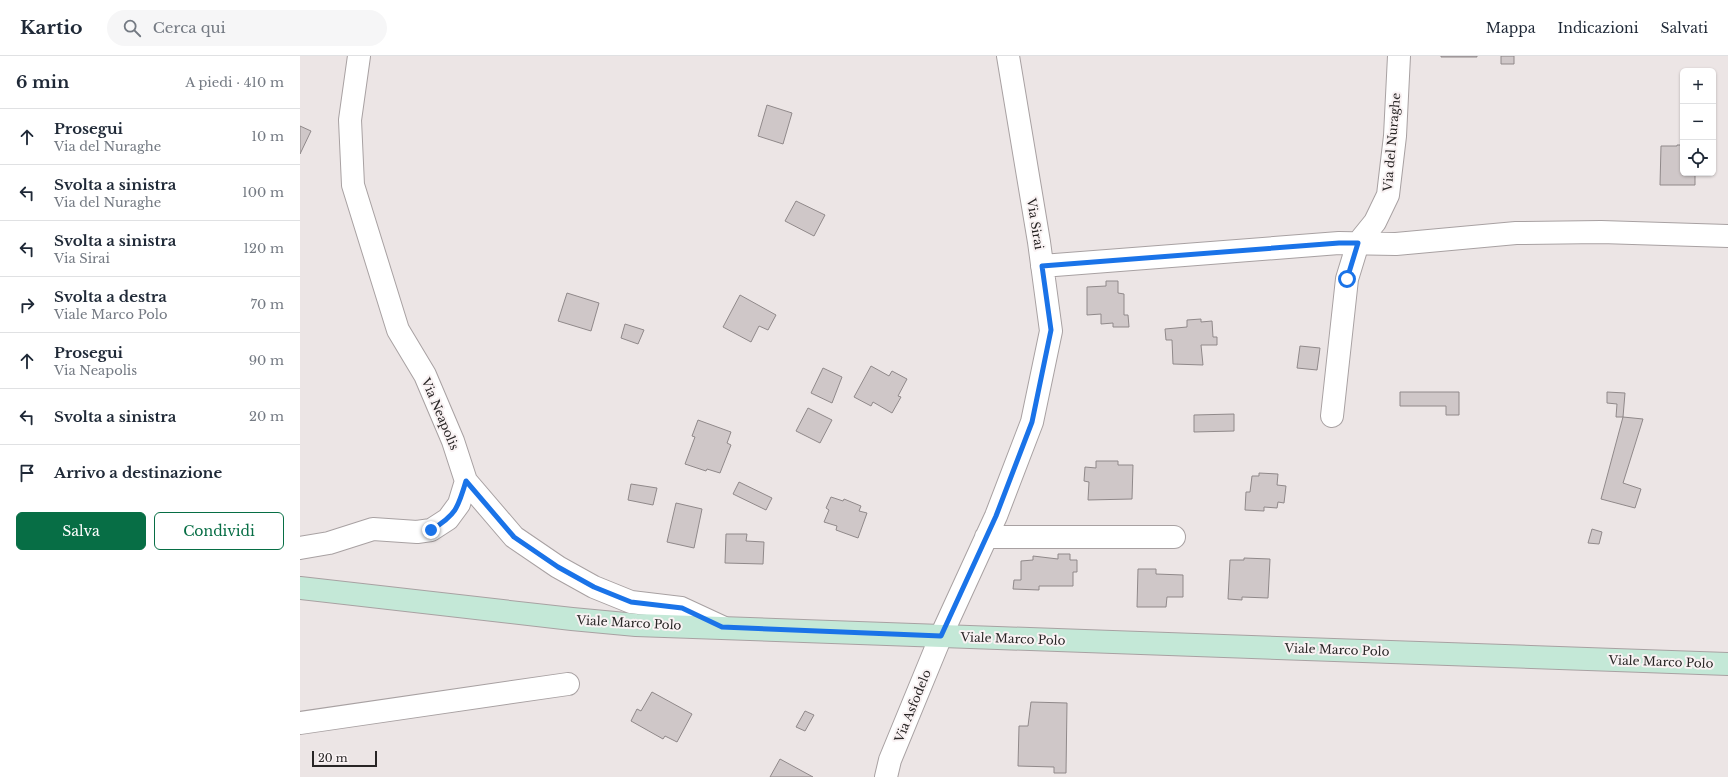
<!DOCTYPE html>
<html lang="it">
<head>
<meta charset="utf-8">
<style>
	:root { --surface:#fff; --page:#f6f6f7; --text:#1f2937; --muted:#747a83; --line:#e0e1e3; --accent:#076e45 }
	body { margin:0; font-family:"Libre Baskerville",serif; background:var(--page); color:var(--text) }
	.controls { position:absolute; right:12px; top:12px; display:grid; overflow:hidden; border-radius:6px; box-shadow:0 1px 3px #0004 }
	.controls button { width:36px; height:36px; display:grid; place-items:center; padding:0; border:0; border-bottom:1px solid var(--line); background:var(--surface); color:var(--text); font:20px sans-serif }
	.scale { position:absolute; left:12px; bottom:10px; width:65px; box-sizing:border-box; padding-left:4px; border:2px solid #282525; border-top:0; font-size:11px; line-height:14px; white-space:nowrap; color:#282525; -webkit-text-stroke:3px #f9f2f3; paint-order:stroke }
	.stop { position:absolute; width:12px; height:12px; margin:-9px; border:3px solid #1a73e8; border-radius:50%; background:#fff }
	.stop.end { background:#1a73e8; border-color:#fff; box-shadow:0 1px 4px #0008 }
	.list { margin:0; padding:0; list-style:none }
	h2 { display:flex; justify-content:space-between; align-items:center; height:52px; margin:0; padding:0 16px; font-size:17px }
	h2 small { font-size:13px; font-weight:400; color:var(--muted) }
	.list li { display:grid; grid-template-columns:26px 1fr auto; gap:12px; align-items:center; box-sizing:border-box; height:56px; padding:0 16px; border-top:1px solid var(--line) }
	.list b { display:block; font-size:15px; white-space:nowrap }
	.list p { margin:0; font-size:13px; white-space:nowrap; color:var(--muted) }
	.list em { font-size:13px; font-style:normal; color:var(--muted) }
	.actions { display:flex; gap:8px; padding:12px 16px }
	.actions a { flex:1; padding:9px 0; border:1px solid var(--accent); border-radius:6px; text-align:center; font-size:14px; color:var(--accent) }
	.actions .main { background:var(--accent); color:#fff }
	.icon { flex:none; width:22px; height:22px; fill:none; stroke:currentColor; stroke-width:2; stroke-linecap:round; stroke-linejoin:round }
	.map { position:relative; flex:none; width:1428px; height:721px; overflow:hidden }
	header { display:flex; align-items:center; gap:24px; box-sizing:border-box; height:56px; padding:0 20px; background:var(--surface); border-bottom:1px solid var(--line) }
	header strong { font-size:19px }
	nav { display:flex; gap:22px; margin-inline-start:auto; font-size:14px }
	.search { width:280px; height:36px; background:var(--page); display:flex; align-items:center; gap:10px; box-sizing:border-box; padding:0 14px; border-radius:22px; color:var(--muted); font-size:15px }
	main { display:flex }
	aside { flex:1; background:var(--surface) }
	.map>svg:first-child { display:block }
	.building { fill:#cfc7c8; stroke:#90898a }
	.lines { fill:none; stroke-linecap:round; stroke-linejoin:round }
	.minor-casing { stroke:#a8a1a2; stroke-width:24 }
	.secondary-casing { stroke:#a8a1a2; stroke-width:24 }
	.minor { stroke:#fff; stroke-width:22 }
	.secondary { stroke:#c4e8d7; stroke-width:22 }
	.route { stroke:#1a73e8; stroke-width:5 }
	.labels { text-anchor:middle; stroke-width:4; stroke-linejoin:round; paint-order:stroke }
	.street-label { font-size:12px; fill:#282525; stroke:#f9f2f3 }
</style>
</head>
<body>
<header>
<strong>Kartio</strong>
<div class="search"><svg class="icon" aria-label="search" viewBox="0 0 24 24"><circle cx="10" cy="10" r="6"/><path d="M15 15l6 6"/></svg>Cerca qui</div>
<nav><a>Mappa</a><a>Indicazioni</a><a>Salvati</a></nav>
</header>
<main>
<aside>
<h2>6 min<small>A piedi · 410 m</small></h2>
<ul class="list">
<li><svg class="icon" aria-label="ahead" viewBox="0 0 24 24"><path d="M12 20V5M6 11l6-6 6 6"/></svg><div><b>Prosegui</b><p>Via del Nuraghe</p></div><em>10 m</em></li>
<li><svg class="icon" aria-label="left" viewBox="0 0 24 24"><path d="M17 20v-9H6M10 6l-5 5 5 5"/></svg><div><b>Svolta a sinistra</b><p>Via del Nuraghe</p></div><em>100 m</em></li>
<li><svg class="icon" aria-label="left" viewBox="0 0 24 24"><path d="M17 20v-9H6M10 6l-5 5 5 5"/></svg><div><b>Svolta a sinistra</b><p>Via Sirai</p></div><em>120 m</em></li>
<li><svg class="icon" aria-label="right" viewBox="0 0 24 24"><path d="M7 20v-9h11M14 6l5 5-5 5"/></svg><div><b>Svolta a destra</b><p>Viale Marco Polo</p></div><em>70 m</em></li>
<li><svg class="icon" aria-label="ahead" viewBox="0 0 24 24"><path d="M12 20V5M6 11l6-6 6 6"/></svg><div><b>Prosegui</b><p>Via Neapolis</p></div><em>90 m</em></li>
<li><svg class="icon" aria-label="left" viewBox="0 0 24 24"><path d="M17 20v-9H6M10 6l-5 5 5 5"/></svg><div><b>Svolta a sinistra</b></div><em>20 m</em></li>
<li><svg class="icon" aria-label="arrive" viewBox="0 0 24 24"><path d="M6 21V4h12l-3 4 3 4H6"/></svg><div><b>Arrivo a destinazione</b></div></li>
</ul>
<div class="actions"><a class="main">Salva</a><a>Condividi</a></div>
</aside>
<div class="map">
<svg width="1428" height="721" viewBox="0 0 1428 721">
	<rect width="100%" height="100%" fill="#ece5e5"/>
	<path class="building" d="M1141 0H1177V1H1141Z
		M1201 0H1214V8H1201Z
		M467 49 492 57 483 88 458 80Z
		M0 70 11 75 0 98Z
		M1377 89H1381L1383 117H1395V129H1360L1361 90H1377Z
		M496 145 525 159 514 180 485 165Z
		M806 225H818V237L824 238V259H828L829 271H813V267L801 268V258L787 259V231L806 230Z
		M267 237 299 247 291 275 258 265Z
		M440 239 476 259 468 274 459 270 451 286 423 271Z
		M901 263V266L912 265 913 281H917V289H901L903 309 873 308 872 284H866L865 273 887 271V264Z
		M325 268 344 274 338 288 321 282Z
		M1000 290 1020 292 1017 314 997 312Z
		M571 310 589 320 592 315 607 323 598 340 601 341 592 357 573 346 571 350 554 341Z
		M523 312 542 321 532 347 511 337Z
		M1100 336H1159V359H1146V350H1100Z
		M1307 336 1325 337 1323 361H1316L1317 348 1307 347Z
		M508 352 532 364 520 387 496 375Z
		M934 358V375L894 376V359Z
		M1323 361 1343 363 1323 427 1341 433 1335 452 1301 443Z
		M398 364 431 376 427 387 431 389 420 417 407 413 406 415 385 408 395 381 392 380Z
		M796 405H818V409H833L832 443 788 444 789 426 784 425 785 411 796 412Z
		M959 417 978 418 977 429 986 430 984 447 978 446 977 452 964 451V455L945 454 946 436H950L952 420H959Z
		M439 426 472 442 466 454 433 438Z
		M331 428 357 432 353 449 328 444Z
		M531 441 543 445 544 443 561 450 559 455 567 457 558 482 536 474 537 470 524 466 529 454 526 452Z
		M376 447 402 453 394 492 367 486Z
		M1292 473 1302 476 1299 488 1288 487Z
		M426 478H447L446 485 464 486 463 508 425 507Z
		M758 498H770V504H777V516H773V530H739V534L713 533 714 524H721V505L733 504V500L758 503Z
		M944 502 970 503 968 542 942 541V544L928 543 930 504H944Z
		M838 513H856V518L883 519V541H867L866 551H837Z
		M352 636 392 658 377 686 365 680 363 683 331 665 337 653 341 655Z
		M731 646 767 647 766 717H754V711L718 710 719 670H728Z
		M505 655 514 659 505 675 496 671Z
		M480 703 513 721H470Z"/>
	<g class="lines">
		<g class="minor-casing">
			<path id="minor" d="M59 0 50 64 53 129 98 274 125 319 153 385 166 425 214 481 258 511 294 531 331 546 381 552 422 571
				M742 210 1039 187 1096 188 1216 177 1301 176 1428 180
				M1032 360 1047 223 1058 187 1075 166 1088 139 1095 80 1099 0
				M686 481H874
				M0 492 29 487 73 473 117 476 131 474 148 463 159 448 166 425
				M0 667 268 628
				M586 721 590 704 641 580 696 460 732 366 751 275 739 186 708 0"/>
		</g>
		<g class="secondary-casing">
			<path id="secondary" d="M0 532 272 563 336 569 1428 608"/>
		</g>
		<use href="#minor" class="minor"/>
		<use href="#secondary" class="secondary"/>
	</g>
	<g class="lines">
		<path class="route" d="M131 474C156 459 158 452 166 425L214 481 258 511 294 531 331 546 382 552 422 571 641 580 696 460 732 366 751 274 742 210 1039 187H1058L1047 223"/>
	</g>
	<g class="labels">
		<g class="street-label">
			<text transform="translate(1092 86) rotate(-85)" y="4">Via del Nuraghe</text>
			<text transform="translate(735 168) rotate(81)" y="4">Via Sirai</text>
			<text transform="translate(140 358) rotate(67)" y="4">Via Neapolis</text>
			<text transform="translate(329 567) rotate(3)" y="4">Viale Marco Polo</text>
			<text transform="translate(713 583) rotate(2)" y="4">Viale Marco Polo</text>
			<text transform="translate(1037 594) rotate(2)" y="4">Viale Marco Polo</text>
			<text transform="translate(1361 606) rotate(2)" y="4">Viale Marco Polo</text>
			<text transform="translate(613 650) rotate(-68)" y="4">Via Asfodelo</text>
		</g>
	</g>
</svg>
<div class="controls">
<button>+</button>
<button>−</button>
<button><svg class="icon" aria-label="locate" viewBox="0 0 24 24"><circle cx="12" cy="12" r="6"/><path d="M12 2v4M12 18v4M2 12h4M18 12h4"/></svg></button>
</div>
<div class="scale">20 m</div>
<div class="stop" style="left:1047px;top:223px"></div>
<div class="stop end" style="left:131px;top:474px"></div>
</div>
</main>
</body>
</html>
